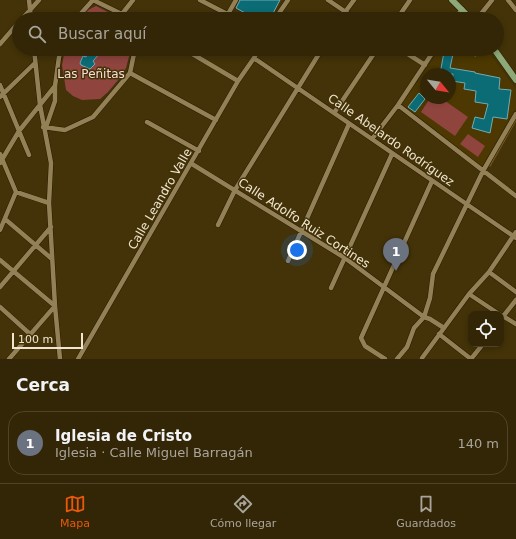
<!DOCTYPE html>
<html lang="es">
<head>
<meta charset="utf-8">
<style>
	:root { --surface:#332606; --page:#3e3214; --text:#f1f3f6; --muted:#a9a59b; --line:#4e4328; --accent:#ea580c }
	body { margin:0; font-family:"DejaVu Sans",sans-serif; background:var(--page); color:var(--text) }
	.controls { position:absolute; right:12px; bottom:12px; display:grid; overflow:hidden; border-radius:8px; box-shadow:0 2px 6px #0003 }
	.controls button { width:36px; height:36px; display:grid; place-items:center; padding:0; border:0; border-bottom:1px solid var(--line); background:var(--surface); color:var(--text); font:20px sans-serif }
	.compass { position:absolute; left:420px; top:68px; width:36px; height:36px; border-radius:50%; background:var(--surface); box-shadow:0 2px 6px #0003; rotate:120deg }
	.scale { position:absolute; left:12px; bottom:10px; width:71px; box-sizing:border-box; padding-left:4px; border:2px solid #f0e6d0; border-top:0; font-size:11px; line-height:14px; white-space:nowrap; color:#f0e6d0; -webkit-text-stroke:3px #443308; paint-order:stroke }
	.you { position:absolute; left:297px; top:250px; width:14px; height:14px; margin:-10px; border:3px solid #fff; border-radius:50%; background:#1a73e8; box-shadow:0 0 0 6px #1a73e833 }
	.badge { display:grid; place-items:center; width:26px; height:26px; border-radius:50%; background:var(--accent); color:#fff; font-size:13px; font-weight:700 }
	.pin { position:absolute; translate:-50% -33px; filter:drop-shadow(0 1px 2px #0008) }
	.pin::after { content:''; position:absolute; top:21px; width:14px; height:12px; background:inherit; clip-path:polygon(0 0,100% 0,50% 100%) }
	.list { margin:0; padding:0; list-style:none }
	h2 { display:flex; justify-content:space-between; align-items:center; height:52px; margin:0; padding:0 16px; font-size:17px }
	h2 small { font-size:13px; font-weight:400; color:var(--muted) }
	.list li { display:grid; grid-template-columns:26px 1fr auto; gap:12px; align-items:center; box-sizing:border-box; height:64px; margin:0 8px 8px; padding:0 8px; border:1px solid var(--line); border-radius:16px }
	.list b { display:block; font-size:15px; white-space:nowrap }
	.list p { margin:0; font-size:13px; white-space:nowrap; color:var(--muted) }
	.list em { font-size:13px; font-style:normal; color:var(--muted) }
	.icon { flex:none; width:22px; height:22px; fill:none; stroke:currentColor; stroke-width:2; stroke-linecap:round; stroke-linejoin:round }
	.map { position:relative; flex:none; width:516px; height:359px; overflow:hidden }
	.search { position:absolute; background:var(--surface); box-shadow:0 2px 6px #0003; left:12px; right:12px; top:12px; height:44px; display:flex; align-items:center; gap:10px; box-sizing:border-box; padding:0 14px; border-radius:22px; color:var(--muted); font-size:15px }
	.sheet { height:124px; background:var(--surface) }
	nav { display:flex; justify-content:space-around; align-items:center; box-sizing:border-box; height:56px; border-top:1px solid var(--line); background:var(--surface); font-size:11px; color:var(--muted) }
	nav a { display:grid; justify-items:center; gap:2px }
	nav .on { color:var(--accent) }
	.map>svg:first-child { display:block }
	.built { fill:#4c3800; fill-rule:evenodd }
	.green { fill:#8f443e }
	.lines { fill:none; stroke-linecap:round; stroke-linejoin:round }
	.stream { stroke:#6d551b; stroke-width:1.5 }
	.building { fill:#0b6c76; stroke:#71acb4 }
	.minor-casing { stroke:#271b00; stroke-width:5.5 }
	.major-casing { stroke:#271b00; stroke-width:7 }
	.minor { stroke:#938057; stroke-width:4.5 }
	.major { stroke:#8ea977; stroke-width:6 }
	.labels { text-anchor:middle; stroke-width:3; stroke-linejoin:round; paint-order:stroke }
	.park-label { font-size:12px; fill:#f8dad7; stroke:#443308 }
	.street-label { font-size:12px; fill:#f0e6d0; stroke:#443308 }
</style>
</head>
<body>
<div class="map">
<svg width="516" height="359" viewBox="0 0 516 359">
	<rect width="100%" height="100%" fill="#443308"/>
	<path class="built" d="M440 49H486L516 89V108L482 166 402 104ZM426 74H450V98H426Z"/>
	<path class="green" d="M96 6 122 19H81L88 10Z
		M65 49H131L126 68 119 79 108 92 100 99 82 100 73 96 66 90 62 65Z
		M430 98H441L468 117 455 136 421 112Z
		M468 134 485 146 478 157 460 144Z"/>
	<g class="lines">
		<path class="stream" d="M490 166 516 120"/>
	</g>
	<path class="building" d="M240 0H280L270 19H256L236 8Z
		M90 49H101L100 53 93 61 95 64 90 69 81 65 80 63 83 56 86 57Z
		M454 49H478L476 56 454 51Z
		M444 52 453 54 450 68 475 72V73L500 78 499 89 511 90 507 119 493 117 490 133 472 128 475 117 484 119 488 104 475 102 476 91 464 89 465 83 452 81 453 74H440Z
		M419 93 425 99 415 112 408 107Z"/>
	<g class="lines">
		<g class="minor-casing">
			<path id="minor" d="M29 0 31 19
				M93 0 132 19
				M200 0 237 19
				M328 0 356 19
				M508 0 516 10
				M31 14 40 19
				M122 14 133 0
				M228 14 236 0
				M22 19 39 0
				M76 19 93 0
				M275 19 288 0
				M340 19 354 0
				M397 19 410 0
				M455 19 462 9
				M477 19 492 0
				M0 44 19 22
				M34 49 40 105 51 163 49 203 55 306 60 359
				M184 49 238 81
				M400 49 425 65
				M254 58 516 238
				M130 73 216 120
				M0 85 29 155
				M0 97 35 63
				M398 105 516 196
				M334 113 377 49
				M147 122 199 151
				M43 127 65 130 93 117 130 73 135 49
				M46 127 55 101V86
				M372 139 398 105 435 49
				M0 154 16 192
				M0 163 19 131 55 86 59 57 62 49
				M192 164 345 258 424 317 430 319 444 328
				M5 219 52 259
				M218 225 235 190 322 49
				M0 230 16 192 49 203
				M0 260 55 306 9 359
				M288 261 349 124
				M489 272 516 292
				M0 287 51 227
				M331 288 392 154
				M469 294 499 314
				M0 307 30 334
				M501 315 516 324
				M501 319 516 300
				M439 334 471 359
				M422 358 469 294 489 272 516 232
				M78 359 238 81 254 58 259 49
				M385 359 365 346 361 338 432 181
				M397 359 407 347 414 328 424 317 430 298 433 274 483 171 516 114
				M471 359 483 344"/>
		</g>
		<g class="major-casing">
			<path id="major" d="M452 0 471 19
				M494 49 516 80"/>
		</g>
		<use href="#minor" class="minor"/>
		<use href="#major" class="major"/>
	</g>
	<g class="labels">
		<g class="park-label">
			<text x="91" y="78">Las Peñitas</text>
		</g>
		<g class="street-label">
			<text transform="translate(391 140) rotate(35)" y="4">Calle Abelardo Rodríguez</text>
			<text transform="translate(160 199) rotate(-60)" y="4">Calle Leandro Valle</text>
			<text transform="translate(304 223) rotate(33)" y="4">Calle Adolfo Ruiz Cortines</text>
		</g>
	</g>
</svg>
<div class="controls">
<button><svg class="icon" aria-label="locate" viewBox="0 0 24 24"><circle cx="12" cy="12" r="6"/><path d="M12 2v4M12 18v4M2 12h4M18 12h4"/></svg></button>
</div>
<svg class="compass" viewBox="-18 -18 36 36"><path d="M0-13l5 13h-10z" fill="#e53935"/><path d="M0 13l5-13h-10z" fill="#a9a59b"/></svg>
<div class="scale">100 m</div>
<div class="you"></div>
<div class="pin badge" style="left:396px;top:271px;background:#6b7280">1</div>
<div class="search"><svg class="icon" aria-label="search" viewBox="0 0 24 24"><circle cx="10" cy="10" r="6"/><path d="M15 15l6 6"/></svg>Buscar aquí</div>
</div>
<section class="sheet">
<h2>Cerca<small></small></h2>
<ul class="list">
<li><span class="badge" style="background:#6b7280">1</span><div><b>Iglesia de Cristo</b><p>Iglesia · Calle Miguel Barragán</p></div><em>140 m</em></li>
</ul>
</section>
<nav>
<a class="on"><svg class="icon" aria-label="map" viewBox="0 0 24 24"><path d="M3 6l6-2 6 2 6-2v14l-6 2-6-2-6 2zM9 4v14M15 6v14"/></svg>Mapa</a>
<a><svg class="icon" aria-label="directions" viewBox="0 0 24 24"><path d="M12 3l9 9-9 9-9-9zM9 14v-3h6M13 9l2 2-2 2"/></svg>Cómo llegar</a>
<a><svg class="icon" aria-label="saved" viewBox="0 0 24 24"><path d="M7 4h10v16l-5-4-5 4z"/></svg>Guardados</a>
</nav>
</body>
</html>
